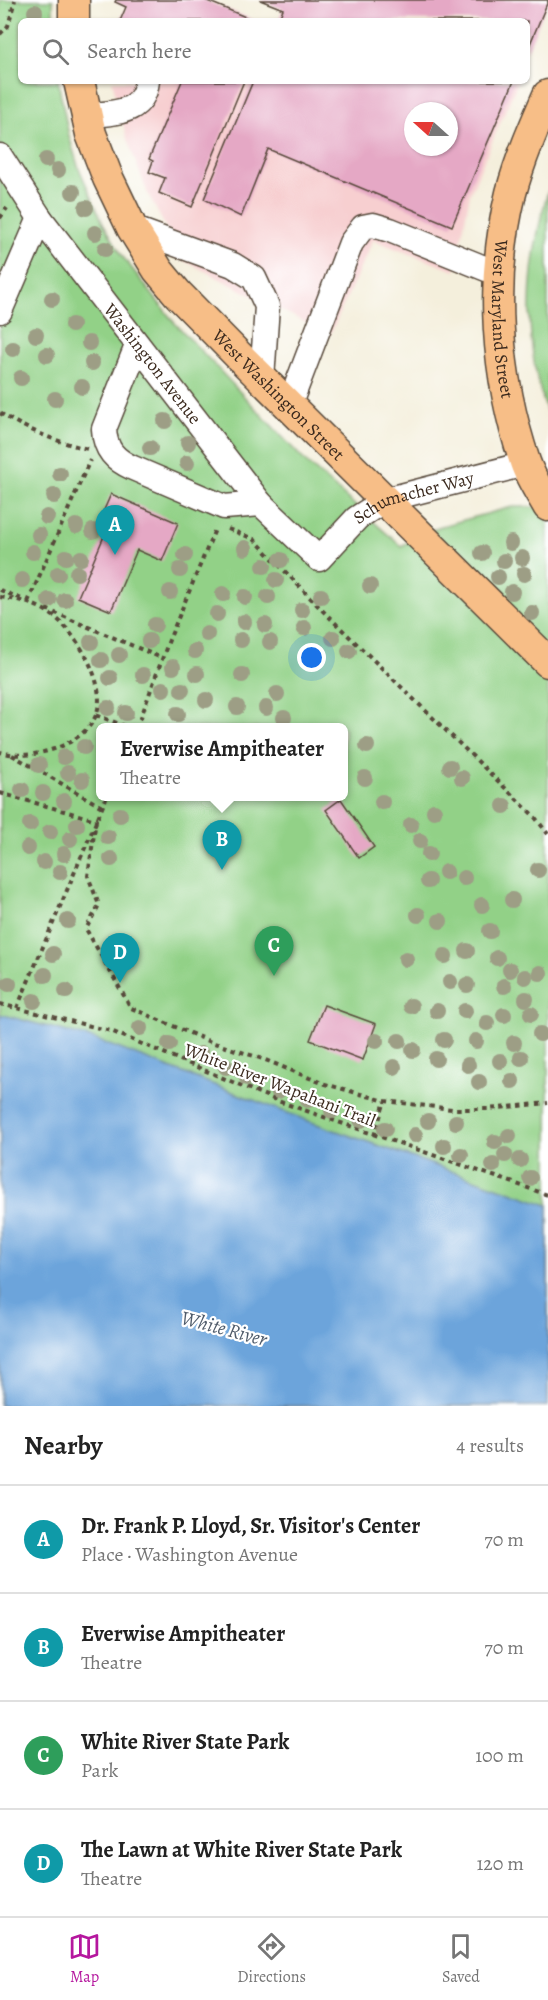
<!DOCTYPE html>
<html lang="en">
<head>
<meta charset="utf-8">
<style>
	:root { --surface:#fff; --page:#f2f2f2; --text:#222; --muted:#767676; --line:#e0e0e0; --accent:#b5179e }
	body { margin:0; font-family:Alegreya,serif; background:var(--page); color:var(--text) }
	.compass { position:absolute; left:404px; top:102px; width:54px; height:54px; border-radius:50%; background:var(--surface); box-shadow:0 2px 4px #0004; rotate:291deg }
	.you { position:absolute; left:312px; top:658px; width:21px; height:21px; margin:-15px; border:4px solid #fff; border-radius:50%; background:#1a73e8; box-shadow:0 0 0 9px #1a73e833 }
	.badge { display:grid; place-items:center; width:39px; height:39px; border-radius:50%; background:var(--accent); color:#fff; font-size:20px; font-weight:700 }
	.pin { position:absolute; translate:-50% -50px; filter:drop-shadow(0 2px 3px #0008) }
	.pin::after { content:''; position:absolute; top:32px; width:21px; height:18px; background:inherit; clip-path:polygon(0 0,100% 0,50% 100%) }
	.popup { position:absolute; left:96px; top:723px; width:252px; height:78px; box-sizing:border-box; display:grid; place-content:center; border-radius:9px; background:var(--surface); filter:drop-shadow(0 2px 4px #0005); font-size:20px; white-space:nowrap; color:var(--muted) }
	.popup b { font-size:22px; color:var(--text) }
	.popup::after { content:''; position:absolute; left:50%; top:100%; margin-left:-12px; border:12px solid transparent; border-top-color:var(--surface) }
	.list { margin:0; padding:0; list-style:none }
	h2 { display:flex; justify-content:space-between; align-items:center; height:78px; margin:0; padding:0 24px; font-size:26px }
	h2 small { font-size:20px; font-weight:400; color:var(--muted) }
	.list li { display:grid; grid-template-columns:39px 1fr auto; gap:18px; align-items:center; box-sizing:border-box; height:108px; padding:0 24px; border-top:2px solid var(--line) }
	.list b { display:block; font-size:22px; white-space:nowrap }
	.list p { margin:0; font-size:20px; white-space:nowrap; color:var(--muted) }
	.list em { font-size:20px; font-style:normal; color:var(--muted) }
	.icon { flex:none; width:33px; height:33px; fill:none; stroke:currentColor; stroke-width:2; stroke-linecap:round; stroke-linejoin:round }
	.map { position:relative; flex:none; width:548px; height:1406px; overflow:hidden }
	.search { position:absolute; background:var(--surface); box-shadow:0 2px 4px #0004; left:18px; right:18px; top:18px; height:66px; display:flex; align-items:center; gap:15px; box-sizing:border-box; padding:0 21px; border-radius:9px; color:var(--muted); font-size:22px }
	.sheet { height:510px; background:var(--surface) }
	nav { display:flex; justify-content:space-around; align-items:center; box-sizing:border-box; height:84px; border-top:2px solid var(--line); background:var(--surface); font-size:16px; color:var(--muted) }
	nav a { display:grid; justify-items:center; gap:3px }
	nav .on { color:var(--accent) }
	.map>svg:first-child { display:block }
	.built { fill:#f7cfd0; fill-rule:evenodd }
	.green { fill:#92d187; stroke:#667e52; stroke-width:1.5; fill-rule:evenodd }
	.water { fill:#6ca4db; stroke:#54677c; stroke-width:1.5 }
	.building { fill:#e5a8c5; fill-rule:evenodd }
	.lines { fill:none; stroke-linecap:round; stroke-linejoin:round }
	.minor-casing { stroke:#57483a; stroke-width:27 }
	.major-casing { stroke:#57483a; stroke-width:33 }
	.path { stroke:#57483a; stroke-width:4; stroke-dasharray:4.5 4.5; stroke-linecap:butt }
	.minor { stroke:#fff; stroke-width:24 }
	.major { stroke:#f7be87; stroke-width:30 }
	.tree { fill:#9d9e85 }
	.labels { text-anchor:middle; stroke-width:4.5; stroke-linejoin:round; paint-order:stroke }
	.street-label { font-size:18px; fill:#3b2a1e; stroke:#fff }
	.water-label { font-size:20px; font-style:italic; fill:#4f5b6a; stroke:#fff }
</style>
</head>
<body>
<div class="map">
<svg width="548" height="1406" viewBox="0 0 548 1406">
	<rect width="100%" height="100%" fill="#fff"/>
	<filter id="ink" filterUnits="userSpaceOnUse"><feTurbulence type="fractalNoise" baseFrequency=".0167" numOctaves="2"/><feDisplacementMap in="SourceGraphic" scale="12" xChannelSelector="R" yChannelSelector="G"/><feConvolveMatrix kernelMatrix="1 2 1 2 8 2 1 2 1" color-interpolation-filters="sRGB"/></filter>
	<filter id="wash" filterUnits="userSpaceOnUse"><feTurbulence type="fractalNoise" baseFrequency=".008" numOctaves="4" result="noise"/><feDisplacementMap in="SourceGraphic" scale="24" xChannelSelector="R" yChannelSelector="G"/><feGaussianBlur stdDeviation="1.35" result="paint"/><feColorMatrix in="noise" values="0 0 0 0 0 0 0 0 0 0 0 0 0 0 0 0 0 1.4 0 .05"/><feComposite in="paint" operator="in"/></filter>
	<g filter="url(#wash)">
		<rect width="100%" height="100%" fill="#f4efdc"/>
		<path class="built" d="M112 81H518L470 194 455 271 373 240 330 335 183 260 148 194 127 139ZM413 111H449V147H413Z"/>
		<path class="green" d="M0 0H53V21H21V81H58L69 136 78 166 103 223 123 257 173 321 306 462 401 546 438 527 512 507H548V1406H0ZM100 728H344V796H100Z
			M548 191V414C521 343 527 263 548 191Z"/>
		<path class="water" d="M0 1014 94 1039 314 1123 548 1205V1406H0Z"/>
		<g id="blocks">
			<path class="building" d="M116 0H205L255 21H120L126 7 115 2Z
				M260 0H548V1L527 51V21H278L283 9Z
				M182 81H244L192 207 159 193 165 178 149 172 153 161 149 159Z
				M253 81H514L452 226 268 149 241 217 204 199ZM413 111H449V147H413Z
				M111 494 178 523 162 561 137 550 111 611 78 597 113 515 104 510Z
				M341 799 374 847 359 858 326 810Z
				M324 1005 376 1024 363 1060 310 1040Z"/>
		</g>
	</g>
	<g filter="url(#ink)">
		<use href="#blocks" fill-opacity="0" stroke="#57483a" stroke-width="1.5"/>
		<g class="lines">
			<g class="minor-casing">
				<g id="minor">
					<path d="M86 116C114 112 143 115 147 81"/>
					<path id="s1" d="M0 156 40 218 261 504 319 559 357 518 385 500 525 464"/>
					<path d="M132 228 233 265 254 278 267 306 262 379"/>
					<path d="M0 311 40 218"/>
					<path d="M137 346 104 429C105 450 115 460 133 468L224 507 261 504"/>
					<path d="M289 406 351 243 363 227 373 225 390 230 499 274"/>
				</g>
			</g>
			<g class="major-casing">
				<g id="major">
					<path d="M74 0V21"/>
					<path id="s2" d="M79 81 91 134 108 178 132 228 158 270 178 294 239 356 548 662"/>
					<path id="s3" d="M548 95C534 127 520 159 511 193 489 282 496 376 525 462 530 477 540 492 548 506"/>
				</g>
			</g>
			<path class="path" d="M0 34 8 26 15 0
				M0 218 7 208
				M0 413C27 430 57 442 88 449
				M228 529 254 539 323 611 534 816 548 834
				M0 590 22 599
				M0 597C20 600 35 603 52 615 76 632 109 685 96 715 89 732 71 743 54 749 36 755 19 757 0 752
				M28 602 90 460
				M46 609 164 659
				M96 715 130 728
				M137 728 169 640 216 527
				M12 755 102 807
				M0 793 96 820 88 876 99 905 86 929 131 1008 211 1042 263 1059 322 1083 385 1101 452 1109H488L548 1103
				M0 1004 111 1031 278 1101 548 1195
				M17 1008 107 796
				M374 1136 385 1101"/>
			<use href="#minor" class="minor"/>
			<use href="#major" class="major"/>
		</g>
		<g class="tree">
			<circle cx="35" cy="12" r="8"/>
			<circle cx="46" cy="160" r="8"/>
			<circle cx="58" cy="170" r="8"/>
			<circle cx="73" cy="192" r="8"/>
			<circle cx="86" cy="208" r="8"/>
			<circle cx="95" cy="233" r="8"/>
			<circle cx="105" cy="249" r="8"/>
			<circle cx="52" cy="299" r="8"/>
			<circle cx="72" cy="325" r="8"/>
			<circle cx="36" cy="335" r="8"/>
			<circle cx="89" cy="343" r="8"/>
			<circle cx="13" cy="349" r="8"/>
			<circle cx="47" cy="355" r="8"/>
			<circle cx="92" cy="363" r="8"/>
			<circle cx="21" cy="378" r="8"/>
			<circle cx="82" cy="387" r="8"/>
			<circle cx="55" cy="399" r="8"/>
			<circle cx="165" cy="421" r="8"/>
			<circle cx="188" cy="443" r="8"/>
			<circle cx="150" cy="448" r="8"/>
			<circle cx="187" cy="463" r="8"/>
			<circle cx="60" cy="474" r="8"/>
			<circle cx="54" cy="496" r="8"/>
			<circle cx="47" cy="517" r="8"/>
			<circle cx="76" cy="526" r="8"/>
			<circle cx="93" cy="531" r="8"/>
			<circle cx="39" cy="535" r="8"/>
			<circle cx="511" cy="543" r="8"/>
			<circle cx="245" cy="548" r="8"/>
			<circle cx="33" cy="552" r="8"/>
			<circle cx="482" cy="553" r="8"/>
			<circle cx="185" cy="555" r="8"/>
			<circle cx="66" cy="557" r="8"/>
			<circle cx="81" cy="558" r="8"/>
			<circle cx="522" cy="558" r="8"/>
			<circle cx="281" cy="560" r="8"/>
			<circle cx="504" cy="561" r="8"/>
			<circle cx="264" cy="566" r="8"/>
			<circle cx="180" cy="570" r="8"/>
			<circle cx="77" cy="573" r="8"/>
			<circle cx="58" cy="574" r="8"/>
			<circle cx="524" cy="574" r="8"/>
			<circle cx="498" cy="577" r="8"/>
			<circle cx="22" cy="580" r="8"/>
			<circle cx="276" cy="580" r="8"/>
			<circle cx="370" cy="586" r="8"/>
			<circle cx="170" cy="592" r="8"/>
			<circle cx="512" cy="592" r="8"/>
			<circle cx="223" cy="594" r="8"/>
			<circle cx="321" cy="596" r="8"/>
			<circle cx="245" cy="597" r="8"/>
			<circle cx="268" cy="597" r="8"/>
			<circle cx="49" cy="600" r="8"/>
			<circle cx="65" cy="600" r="8"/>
			<circle cx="302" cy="610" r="8"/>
			<circle cx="532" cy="613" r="8"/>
			<circle cx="217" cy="614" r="8"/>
			<circle cx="244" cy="622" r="8"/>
			<circle cx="155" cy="625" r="8"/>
			<circle cx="265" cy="625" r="8"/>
			<circle cx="304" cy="628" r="8"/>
			<circle cx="207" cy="634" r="8"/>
			<circle cx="333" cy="638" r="8"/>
			<circle cx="241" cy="640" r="8"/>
			<circle cx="149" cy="641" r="8"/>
			<circle cx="91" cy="642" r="8"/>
			<circle cx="270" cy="642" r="8"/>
			<circle cx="195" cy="651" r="8"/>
			<circle cx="349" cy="651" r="8"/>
			<circle cx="119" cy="655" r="8"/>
			<circle cx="101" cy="660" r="8"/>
			<circle cx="173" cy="667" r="8"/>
			<circle cx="197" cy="674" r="8"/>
			<circle cx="143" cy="675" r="8"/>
			<circle cx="242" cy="675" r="8"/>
			<circle cx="110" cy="678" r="8"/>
			<circle cx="163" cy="689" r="8"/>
			<circle cx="182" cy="690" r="8"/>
			<circle cx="277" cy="694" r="8"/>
			<circle cx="206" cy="700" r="8"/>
			<circle cx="237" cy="707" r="8"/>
			<circle cx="108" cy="708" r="8"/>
			<circle cx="266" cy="708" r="8"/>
			<circle cx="126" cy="713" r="8"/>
			<circle cx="178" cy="714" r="8"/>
			<circle cx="284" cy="718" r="8"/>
			<circle cx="367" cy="746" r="8"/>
			<circle cx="84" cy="747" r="8"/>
			<circle cx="64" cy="757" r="8"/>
			<circle cx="39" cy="765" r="8"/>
			<circle cx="450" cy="767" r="8"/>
			<circle cx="68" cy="773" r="8"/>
			<circle cx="365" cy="778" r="8"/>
			<circle cx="462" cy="778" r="8"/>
			<circle cx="82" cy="780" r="8"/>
			<circle cx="22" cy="790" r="8"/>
			<circle cx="43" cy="793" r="8"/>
			<circle cx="64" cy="801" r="8"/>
			<circle cx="382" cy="802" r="8"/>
			<circle cx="504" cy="806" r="8"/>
			<circle cx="434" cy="811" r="8"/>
			<circle cx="120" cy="815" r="8"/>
			<circle cx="30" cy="824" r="8"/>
			<circle cx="77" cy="825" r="8"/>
			<circle cx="411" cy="825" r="8"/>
			<circle cx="50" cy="832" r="8"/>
			<circle cx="108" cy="837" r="8"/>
			<circle cx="70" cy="839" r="8"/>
			<circle cx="420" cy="841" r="8"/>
			<circle cx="28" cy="848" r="8"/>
			<circle cx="64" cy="854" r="8"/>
			<circle cx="429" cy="854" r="8"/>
			<circle cx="111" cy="859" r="8"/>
			<circle cx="44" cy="862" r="8"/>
			<circle cx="538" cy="870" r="8"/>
			<circle cx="60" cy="872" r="8"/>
			<circle cx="446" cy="872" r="8"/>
			<circle cx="464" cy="878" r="8"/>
			<circle cx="428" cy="881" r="8"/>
			<circle cx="512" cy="900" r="8"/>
			<circle cx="482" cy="905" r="8"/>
			<circle cx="418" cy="915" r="8"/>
			<circle cx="68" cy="921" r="8"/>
			<circle cx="440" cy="921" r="8"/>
			<circle cx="490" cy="931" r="8"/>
			<circle cx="467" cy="951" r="8"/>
			<circle cx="53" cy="954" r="8"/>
			<circle cx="445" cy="956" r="8"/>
			<circle cx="497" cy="958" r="8"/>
			<circle cx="406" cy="959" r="8"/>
			<circle cx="510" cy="970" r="8"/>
			<circle cx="540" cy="973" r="8"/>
			<circle cx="45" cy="975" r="8"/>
			<circle cx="525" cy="977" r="8"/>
			<circle cx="450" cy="982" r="8"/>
			<circle cx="9" cy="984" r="8"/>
			<circle cx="467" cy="985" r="8"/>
			<circle cx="504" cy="986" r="8"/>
			<circle cx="66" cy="991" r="8"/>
			<circle cx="526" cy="999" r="8"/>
			<circle cx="34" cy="1001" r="8"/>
			<circle cx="411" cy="1006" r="8"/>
			<circle cx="437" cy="1011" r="8"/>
			<circle cx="465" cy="1011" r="8"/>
			<circle cx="531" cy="1014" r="8"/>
			<circle cx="504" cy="1015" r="8"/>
			<circle cx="487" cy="1023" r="8"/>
			<circle cx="140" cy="1028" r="8"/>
			<circle cx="540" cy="1034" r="8"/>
			<circle cx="444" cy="1040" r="8"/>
			<circle cx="376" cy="1041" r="8"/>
			<circle cx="399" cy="1041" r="8"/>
			<circle cx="476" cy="1041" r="8"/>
			<circle cx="514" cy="1043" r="8"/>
			<circle cx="169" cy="1044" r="8"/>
			<circle cx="413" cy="1050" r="8"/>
			<circle cx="201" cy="1054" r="8"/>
			<circle cx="521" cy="1058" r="8"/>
			<circle cx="436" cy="1059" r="8"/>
			<circle cx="500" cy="1061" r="8"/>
			<circle cx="468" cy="1065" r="8"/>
			<circle cx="226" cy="1067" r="8"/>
			<circle cx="394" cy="1067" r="8"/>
			<circle cx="247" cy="1078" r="8"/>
			<circle cx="512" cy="1081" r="8"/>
			<circle cx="479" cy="1082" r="8"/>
			<circle cx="278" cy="1091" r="8"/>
			<circle cx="308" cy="1100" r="8"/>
			<circle cx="332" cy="1111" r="8"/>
			<circle cx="361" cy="1120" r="8"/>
			<circle cx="428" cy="1121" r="8"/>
			<circle cx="456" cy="1122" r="8"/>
			<circle cx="385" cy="1129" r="8"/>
			<circle cx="415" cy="1135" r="8"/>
			<circle cx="509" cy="1136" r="8"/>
			<circle cx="495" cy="1142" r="8"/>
			<circle cx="444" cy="1146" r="8"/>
			<circle cx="461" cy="1155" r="8"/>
			<circle cx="505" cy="1155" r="8"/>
			<circle cx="520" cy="1160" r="8"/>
			<circle cx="493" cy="1165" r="8"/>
			<circle cx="530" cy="1178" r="8"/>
		</g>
	</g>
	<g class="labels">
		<g class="street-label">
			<text dy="6" stroke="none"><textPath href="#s3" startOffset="232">West Maryland Street</textPath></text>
			<text dy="6" stroke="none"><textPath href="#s1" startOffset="258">Washington Avenue</textPath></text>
			<text dy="6" stroke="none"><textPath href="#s2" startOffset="380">West Washington Street</textPath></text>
			<text dy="6" stroke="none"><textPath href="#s1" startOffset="632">Schumacher Way</textPath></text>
			<text transform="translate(280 1085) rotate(21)" y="6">White River Wapahani Trail</text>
		</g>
		<g class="water-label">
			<text transform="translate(224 1328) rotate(15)" y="7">White River</text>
		</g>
	</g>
</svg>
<svg class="compass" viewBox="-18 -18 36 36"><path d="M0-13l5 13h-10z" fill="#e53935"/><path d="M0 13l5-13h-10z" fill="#767676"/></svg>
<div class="you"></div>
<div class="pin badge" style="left:115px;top:555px;background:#0f9aa8">A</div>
<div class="pin badge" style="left:222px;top:870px;background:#0f9aa8">B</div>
<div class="popup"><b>Everwise Ampitheater</b>Theatre</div>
<div class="pin badge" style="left:274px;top:976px;background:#2e9e5b">C</div>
<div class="pin badge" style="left:120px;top:983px;background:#0f9aa8">D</div>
<div class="search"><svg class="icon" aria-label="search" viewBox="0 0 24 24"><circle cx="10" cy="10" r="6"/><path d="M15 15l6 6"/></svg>Search here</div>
</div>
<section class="sheet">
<h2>Nearby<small>4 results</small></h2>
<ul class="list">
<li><span class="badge" style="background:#0f9aa8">A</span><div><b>Dr. Frank P. Lloyd, Sr. Visitor's Center</b><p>Place · Washington Avenue</p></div><em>70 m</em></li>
<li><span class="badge" style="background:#0f9aa8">B</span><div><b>Everwise Ampitheater</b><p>Theatre</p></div><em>70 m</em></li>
<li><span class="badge" style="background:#2e9e5b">C</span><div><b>White River State Park</b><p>Park</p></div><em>100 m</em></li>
<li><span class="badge" style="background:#0f9aa8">D</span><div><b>The Lawn at White River State Park</b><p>Theatre</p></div><em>120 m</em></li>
</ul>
</section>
<nav>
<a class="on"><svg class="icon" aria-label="map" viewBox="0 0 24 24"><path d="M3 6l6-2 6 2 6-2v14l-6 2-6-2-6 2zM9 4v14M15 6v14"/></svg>Map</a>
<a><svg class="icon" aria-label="directions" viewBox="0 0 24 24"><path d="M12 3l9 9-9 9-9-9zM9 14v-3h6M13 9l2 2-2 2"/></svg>Directions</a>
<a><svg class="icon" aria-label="saved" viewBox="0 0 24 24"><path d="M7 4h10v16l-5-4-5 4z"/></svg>Saved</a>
</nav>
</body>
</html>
